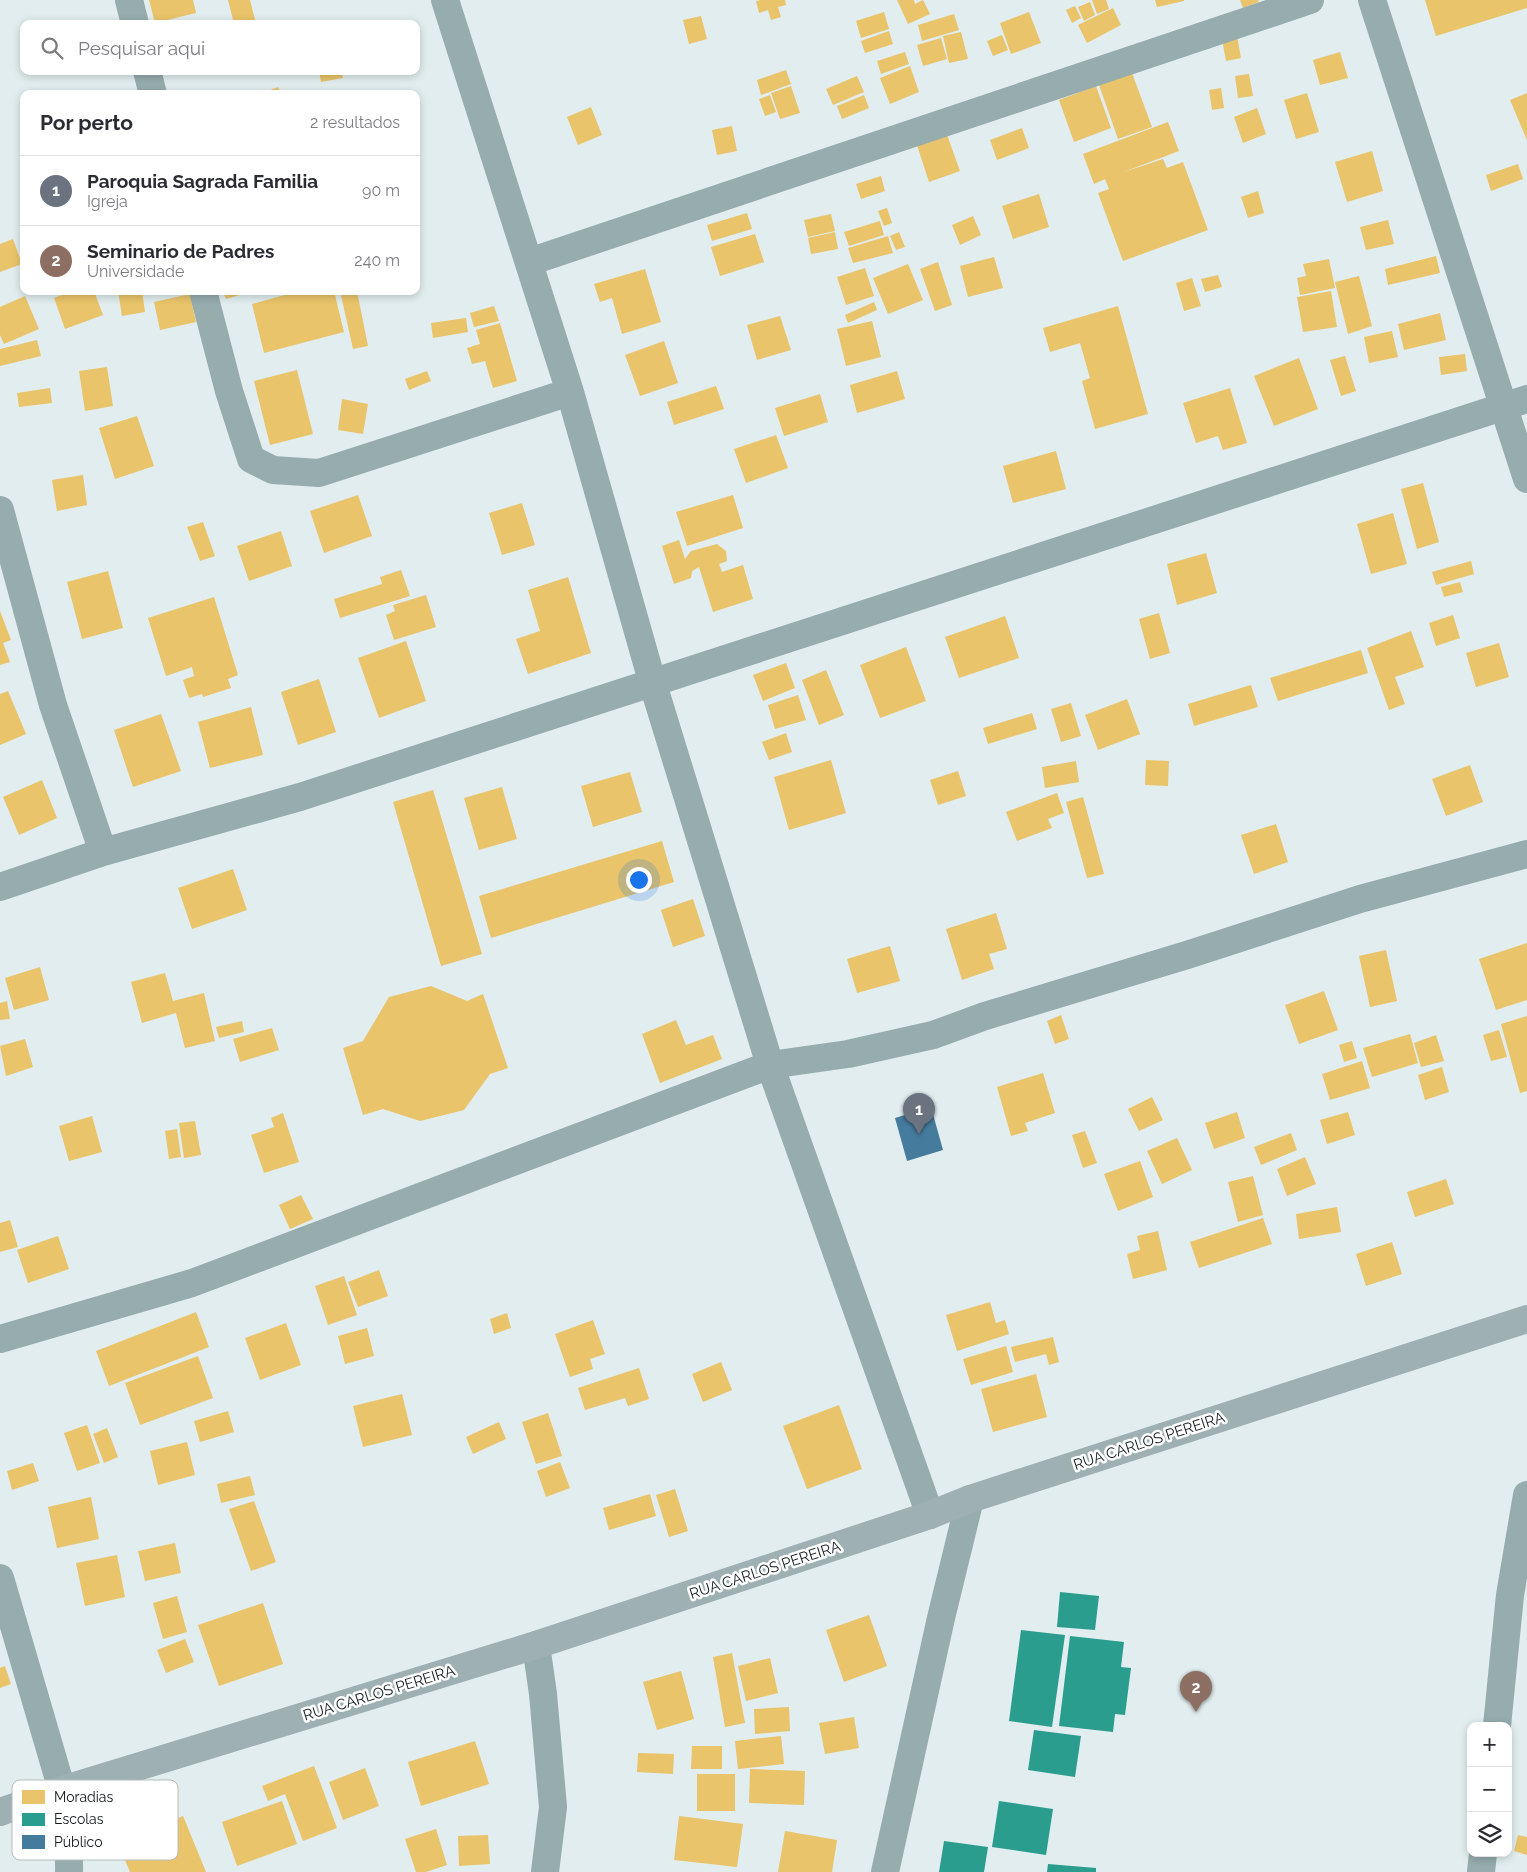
<!DOCTYPE html>
<html lang="pt">
<head>
<meta charset="utf-8">
<style>
	:root { --surface:#fff; --page:#f7f7f7; --text:#2b2b33; --muted:#7c7c81; --line:#e1e1e2; --accent:#b45309 }
	body { margin:0; font-family:Raleway,sans-serif; background:var(--page); color:var(--text) }
	.controls { position:absolute; right:15px; bottom:15px; display:grid; overflow:hidden; border-radius:10px; box-shadow:0 2px 8px #0003 }
	.controls button { width:45px; height:45px; display:grid; place-items:center; padding:0; border:0; border-bottom:1px solid var(--line); background:var(--surface); color:var(--text); font:25px sans-serif }
	.you { position:absolute; left:638px; top:879px; width:18px; height:18px; margin:-12px; border:4px solid #fff; border-radius:50%; background:#1a73e8; box-shadow:0 0 0 8px #1a73e833 }
	.badge { display:grid; place-items:center; width:32px; height:32px; border-radius:50%; background:var(--accent); color:#fff; font-size:16px; font-weight:700 }
	.pin { position:absolute; translate:-50% -41px; filter:drop-shadow(0 1px 2px #0008) }
	.pin::after { content:''; position:absolute; top:26px; width:18px; height:15px; background:inherit; clip-path:polygon(0 0,100% 0,50% 100%) }
	.list { margin:0; padding:0; list-style:none }
	h2 { display:flex; justify-content:space-between; align-items:center; height:65px; margin:0; padding:0 20px; font-size:21px }
	h2 small { font-size:16px; font-weight:400; color:var(--muted) }
	.list li { display:grid; grid-template-columns:32px 1fr auto; gap:15px; align-items:center; box-sizing:border-box; height:70px; padding:0 20px; border-top:1px solid var(--line) }
	.list b { display:block; font-size:19px; white-space:nowrap }
	.list p { margin:0; font-size:16px; white-space:nowrap; color:var(--muted) }
	.list em { font-size:16px; font-style:normal; color:var(--muted) }
	.icon { flex:none; width:28px; height:28px; fill:none; stroke:currentColor; stroke-width:2; stroke-linecap:round; stroke-linejoin:round }
	.map { position:relative; flex:none; width:1527px; height:1872px; overflow:hidden }
	.search { position:absolute; background:var(--surface); box-shadow:0 2px 8px #0003; left:20px; top:20px; width:400px; height:55px; display:flex; align-items:center; gap:12px; box-sizing:border-box; padding:0 18px; border-radius:10px; color:var(--muted); font-size:19px }
	.panel { position:absolute; background:var(--surface); box-shadow:0 2px 8px #0003; left:20px; top:90px; width:400px; height:205px; border-radius:10px }
	.map>svg:first-child { display:block }
	.homes { fill:#e9c46a }
	.schools { fill:#2a9d8f }
	.public { fill:#457b9d }
	.lines { fill:none; stroke-linecap:round; stroke-linejoin:round }
	.minor { stroke:#96acad; stroke-width:28 }
	.major { stroke:#9eb0b2; stroke-width:28 }
	.labels { text-anchor:middle; stroke-width:5; stroke-linejoin:round; paint-order:stroke }
	.street-label { font-size:15px; fill:#11191a; stroke:#fff }
	.key { fill:#fff; stroke:#b8baba; stroke-width:1 }
	.key-label { font-size:14px; fill:#11191a }
</style>
</head>
<body>
<div class="map">
<svg width="1527" height="1872" viewBox="0 0 1527 1872">
	<rect width="100%" height="100%" fill="#e1edee"/>
	<path class="homes" d="M149 0H193L196 13 155 23Z
		M228 0H250L256 24H234Z
		M761 0H785L786 5 778 7 781 17 771 20 768 10 759 13 756 1Z
		M897 0H914L915 4 923 0 930 14 908 24Z
		M1092 0H1106L1109 9 1097 14Z
		M1155 0H1184V1L1157 7Z
		M1240 0H1258L1259 2 1243 8Z
		M1425 0H1527V8L1436 36Z
		M1090 2 1095 15 1084 21 1078 7Z
		M1075 6 1081 18 1072 23 1066 10Z
		M1113 8 1121 25 1087 43 1078 25Z
		M884 12 889 29 861 38 856 21Z
		M1029 12 1041 43 1011 54 1000 23Z
		M954 14 959 30 922 41 918 25Z
		M701 16 707 39 689 44 683 20Z
		M889 31 893 44 865 53 861 41Z
		M961 32 968 59 949 63 943 36Z
		M1002 35 1008 50 993 56 987 41Z
		M1237 36 1241 58 1226 61 1222 39Z
		M941 38 947 59 923 66 917 45Z
		M905 52 909 64 881 74 877 61Z
		M1340 52 1348 78 1320 85 1313 60Z
		M910 66 919 92 890 104 880 78Z
		M786 70 791 84 761 95 757 80Z
		M319 71H341L343 78 321 82Z
		M1132 73 1152 127 1118 139 1099 85Z
		M1249 74 1253 96 1238 98 1235 76Z
		M857 76 864 92 833 105 826 89Z
		M791 86 800 113 780 119 771 93Z
		M1096 86 1111 128 1074 142 1059 100Z
		M278 87 281 94H261Z
		M1221 88 1224 108 1212 110 1209 90Z
		M1307 93 1319 132 1296 139 1284 100Z
		M1527 93V140L1510 100Z
		M770 95 776 112 765 116 759 99Z
		M864 95 869 108 842 119 837 106Z
		M591 107 602 135 578 145 567 117Z
		M1257 108 1266 134 1243 143 1234 117Z
		M1168 122 1179 151 1121 173 1163 159 1167 168 1183 162 1208 230 1123 261 1098 193 1109 189 1105 179 1094 184 1083 154Z
		M732 126 737 151 717 155 712 130Z
		M1022 128 1029 148 997 160 990 140Z
		M946 132 960 171 929 182 916 142Z
		M1372 151 1383 191 1347 202 1335 162Z
		M1518 164 1523 179 1491 191 1486 175Z
		M881 176 885 191 861 199 856 184Z
		M1258 191 1264 213 1248 218 1241 197Z
		M1039 194 1049 227 1013 239 1002 206Z
		M887 208 892 223 884 226 878 211Z
		M747 213 752 229 712 241 707 225Z
		M831 214 835 231 808 237 804 220Z
		M973 216 981 235 960 245 952 225Z
		M1388 220 1394 244 1366 250 1360 227Z
		M880 221 884 235 849 246 844 232Z
		M835 232 838 249 811 254 808 238Z
		M899 232 905 247 896 250 890 236Z
		M755 234 764 262 720 276 711 247Z
		M888 236 893 253 853 263 848 248Z
		M13 239 22 264 0 272V244Z
		M1436 256 1440 273 1388 285 1385 269Z
		M994 257 1003 288 968 297 960 266Z
		M1329 259 1335 288 1300 295 1297 278 1306 276 1303 264Z
		M938 262 952 305 935 311 920 269Z
		M908 264 923 300 888 314 873 278Z
		M865 268 874 296 846 305 837 277Z
		M645 269 661 322 622 334 612 298 600 302 594 284Z
		M1218 275 1222 287 1205 292 1201 279Z
		M1359 276 1372 326 1348 334 1335 282Z
		M1192 278 1201 306 1184 311 1176 283Z
		M72 291H94L103 315 65 329 54 298Z
		M118 291H142L145 312 122 316Z
		M223 291H249V292L226 299Z
		M299 291H334L344 332 264 353 252 304Z
		M340 291H357L368 346 353 349Z
		M1331 291 1337 327 1303 332 1297 297Z
		M190 294 196 322 160 330 154 302Z
		M25 296 39 329 4 344 0 335V307Z
		M874 302 877 310 848 323 845 315Z
		M494 306 499 321 474 327 470 313Z
		M1118 306 1148 414 1095 429 1082 381 1090 378 1080 343 1050 352 1043 328Z
		M1440 313 1446 340 1404 350 1398 324Z
		M780 316 791 350 757 360 747 325Z
		M466 318 468 332 433 338 431 323Z
		M872 321 881 357 846 366 837 329Z
		M500 323 517 381 493 388 485 361 472 364 467 348 480 344 476 330Z
		M1392 331 1398 357 1369 363 1364 337Z
		M37 340 41 356 0 366V349Z
		M664 341 678 383 640 396 625 355Z
		M1465 354 1467 371 1441 375 1439 357Z
		M1345 356 1356 391 1341 396 1330 360Z
		M1299 358 1318 409 1274 426 1254 376Z
		M107 367 113 406 85 411 79 371Z
		M297 370 313 434 270 445 254 381Z
		M427 371 431 381 409 390 405 379Z
		M897 371 905 399 857 413 850 385Z
		M716 386 724 409 674 425 667 402Z
		M50 388 52 403 19 407 17 393Z
		M1230 388 1247 443 1223 450 1218 436 1196 443 1183 403Z
		M820 394 828 422 784 436 775 408Z
		M342 399 368 404 363 434 338 430Z
		M137 416 154 466 115 479 99 428Z
		M776 435 788 468 746 483 734 449Z
		M1056 451 1066 489 1013 503 1003 466Z
		M83 475 87 505 57 511 52 480Z
		M1423 483 1439 542 1417 549 1401 489Z
		M358 495 372 536 324 553 310 511Z
		M733 495 743 528 687 546 676 512Z
		M522 503 535 545 502 555 489 513Z
		M1393 513 1407 564 1371 574 1357 524Z
		M203 522 215 556 200 561 187 527Z
		M281 531 292 566 249 581 237 546Z
		M679 540 685 559 691 551 717 544 726 551 727 561 719 564 722 572 743 565 753 599 713 612 699 567 692 571 691 578 674 584 662 546Z
		M1206 553 1217 593 1177 605 1167 564Z
		M1471 561 1474 574 1436 585 1432 572Z
		M401 570 410 596 340 618 334 599 382 584 380 577Z
		M108 571 123 628 82 639 67 582Z
		M568 577 591 653 528 674 516 639 540 631 528 590Z
		M1460 582 1463 592 1444 597 1441 587Z
		M426 595 436 627 394 640 386 615 395 611 393 605Z
		M214 597 238 675 228 679 231 688 203 697 202 694 189 698 183 680 194 676 192 667 166 676 148 618Z
		M0 611 11 640 3 643 10 662 0 665Z
		M1159 613 1170 653 1150 659 1139 619Z
		M1453 615 1460 638 1436 646 1429 623Z
		M1005 616 1019 658 959 678 945 637Z
		M1411 631 1424 667 1395 677 1405 704 1389 710 1367 648Z
		M406 641 426 701 379 718 358 658Z
		M1499 643 1509 677 1476 687 1466 653Z
		M906 647 926 701 880 718 860 665Z
		M1361 650 1368 673 1278 701 1270 678Z
		M786 663 795 688 763 701 753 675Z
		M826 670 844 715 819 725 802 680Z
		M319 679 336 732 298 745 281 692Z
		M1251 685 1258 707 1194 726 1188 704Z
		M8 691 26 734 0 745V694Z
		M798 695 806 720 775 729 768 705Z
		M1127 699 1140 734 1098 750 1085 715Z
		M1071 703 1081 736 1061 742 1051 709Z
		M251 707 263 755 210 768 198 722Z
		M1032 713 1037 729 988 744 983 728Z
		M161 714 181 771 133 787 114 730Z
		M786 733 792 752 769 760 762 742Z
		M831 760 846 813 789 830 774 777Z
		M1146 760 1169 761 1168 786 1145 785Z
		M1076 761 1079 782 1045 788 1042 767Z
		M1470 765 1483 802 1446 816 1432 779Z
		M958 771 966 796 938 805 930 780Z
		M630 772 642 812 593 827 581 786Z
		M42 780 57 818 19 835 3 797Z
		M502 787 517 839 479 850 464 798Z
		M433 790 482 954 441 966 393 802Z
		M1057 793 1064 813 1048 819 1052 828 1017 841 1006 812Z
		M1083 797 1104 874 1087 878 1066 802Z
		M1276 824 1288 862 1254 874 1241 835Z
		M662 841 674 882 491 938 479 896Z
		M233 869 247 910 192 929 178 888Z
		M693 899 705 936 673 947 661 910Z
		M996 913 1007 949 989 954 994 969 962 980 946 929Z
		M1527 943V1000L1496 1010 1479 959Z
		M890 946 900 981 857 993 847 959Z
		M1386 950 1397 1001 1370 1007 1359 956Z
		M40 967 49 1000 14 1010 5 978Z
		M165 973 173 1001 204 993 215 1041 185 1048 176 1013 142 1023 131 982Z
		M431 986 467 1001 483 994 508 1068 490 1074 464 1110 420 1121 383 1109 363 1115 343 1048 363 1041 389 997Z
		M1324 991 1338 1030 1299 1044 1285 1005Z
		M7 1001 10 1019 0 1020V1003Z
		M1061 1015 1069 1039 1055 1044 1047 1021Z
		M1527 1016V1091L1520 1093 1501 1024Z
		M676 1020 686 1045 713 1035 722 1059 660 1083 642 1034Z
		M242 1021 244 1032 219 1038 216 1027Z
		M272 1028 279 1050 240 1062 233 1039Z
		M1499 1030 1507 1057 1491 1061 1483 1035Z
		M1410 1034 1418 1063 1372 1077 1363 1048Z
		M1436 1035 1444 1061 1421 1067 1414 1043Z
		M25 1039 33 1067 6 1076 0 1046Z
		M1352 1041 1357 1058 1344 1062 1339 1045Z
		M1362 1061 1370 1088 1330 1100 1322 1074Z
		M1442 1067 1449 1092 1425 1100 1418 1075Z
		M1043 1073 1055 1113 1025 1123 1028 1131 1011 1136 997 1087Z
		M1152 1097 1163 1120 1139 1131 1128 1109Z
		M1237 1112 1245 1138 1214 1149 1205 1123Z
		M1348 1112 1355 1135 1327 1144 1320 1120Z
		M283 1113 299 1162 264 1173 251 1135 274 1127 271 1118Z
		M92 1116 102 1152 69 1161 59 1126Z
		M195 1121 201 1155 184 1158 179 1123Z
		M177 1129 181 1157 169 1159 165 1131Z
		M1085 1131 1097 1163 1083 1168 1072 1135Z
		M1291 1133 1297 1150 1261 1165 1254 1147Z
		M1177 1138 1192 1170 1162 1184 1147 1151Z
		M1305 1157 1316 1184 1287 1196 1277 1169Z
		M1140 1161 1153 1197 1118 1211 1104 1174Z
		M1253 1176 1263 1215 1238 1222 1228 1182Z
		M1446 1179 1454 1204 1415 1217 1407 1192Z
		M301 1195 313 1219 290 1229 279 1205Z
		M1337 1207 1341 1232 1299 1239 1296 1214Z
		M1263 1218 1272 1244 1199 1268 1190 1242Z
		M10 1220 18 1247 0 1252V1223Z
		M1158 1231 1167 1270 1133 1279 1127 1254 1140 1250 1137 1236Z
		M58 1236 69 1269 28 1283 17 1250Z
		M1392 1242 1402 1274 1366 1286 1356 1254Z
		M379 1270 388 1296 358 1307 348 1282Z
		M344 1276 357 1315 328 1325 315 1286Z
		M990 1302 996 1323 1005 1320 1009 1334 957 1351 946 1315Z
		M196 1312 209 1347 109 1386 96 1351Z
		M507 1313 511 1328 494 1334 490 1319Z
		M593 1320 605 1354 590 1359 593 1369 570 1377 555 1334Z
		M286 1323 301 1365 260 1380 245 1338Z
		M367 1328 374 1356 345 1364 338 1336Z
		M1053 1337 1059 1362 1049 1365 1046 1354 1015 1362 1011 1347Z
		M1006 1346 1013 1372 971 1385 963 1359Z
		M198 1356 213 1398 140 1425 125 1383Z
		M721 1362 732 1390 703 1402 692 1374Z
		M639 1368 649 1399 628 1406 625 1398 585 1410 578 1388Z
		M1036 1374 1047 1417 993 1432 981 1389Z
		M402 1394 412 1435 363 1447 353 1406Z
		M839 1405 862 1469 807 1489 783 1426Z
		M228 1411 234 1432 200 1442 194 1421Z
		M548 1413 562 1456 536 1464 522 1422Z
		M499 1422 506 1439 473 1454 466 1437Z
		M87 1425 100 1463 77 1471 64 1433Z
		M107 1428 118 1457 104 1463 93 1434Z
		M187 1442 195 1475 158 1485 150 1451Z
		M560 1462 570 1488 546 1497 537 1471Z
		M33 1463 39 1481 12 1490 7 1471Z
		M250 1476 255 1495 221 1503 217 1484Z
		M675 1489 688 1531 669 1537 656 1495Z
		M650 1494 656 1516 609 1530 603 1508Z
		M91 1497 99 1539 57 1548 48 1507Z
		M254 1501 276 1562 251 1571 229 1509Z
		M175 1543 181 1573 145 1581 138 1551Z
		M117 1555 125 1597 85 1606 76 1563Z
		M177 1596 187 1632 163 1639 153 1603Z
		M263 1603 283 1664 219 1686 198 1625Z
		M869 1615 887 1666 844 1682 826 1630Z
		M185 1639 194 1662 166 1673 157 1650Z
		M732 1653 745 1723 725 1727 713 1657Z
		M770 1658 778 1693 746 1701 738 1666Z
		M5 1666 11 1684 0 1688V1668Z
		M681 1671 694 1719 657 1730 643 1682Z
		M789 1707 790 1731 755 1734 754 1709Z
		M854 1717 859 1748 825 1754 819 1723Z
		M781 1736 784 1764 738 1769 735 1741Z
		M475 1741 489 1784 421 1806 408 1762Z
		M692 1746H722V1769H691Z
		M638 1753 674 1754 673 1774 637 1772Z
		M314 1766 337 1828 303 1841 285 1794 268 1801 262 1786Z
		M365 1768 379 1806 343 1820 329 1782Z
		M750 1769 805 1771 804 1805 749 1803Z
		M697 1774H735V1811H697Z
		M282 1801 297 1844 237 1866 222 1822Z
		M183 1816 206 1872H130L118 1843Z
		M679 1816 743 1824 737 1867 674 1860Z
		M436 1829 447 1865 426 1872H416L405 1839Z
		M785 1831 837 1840 832 1872H778Z
		M488 1835 490 1864 459 1866 458 1836Z
		M1518 1835 1527 1837V1855L1514 1851Z"/>
	<path class="schools" d="M1060 1592 1099 1596 1095 1630 1057 1627Z
		M1021 1630 1065 1635 1052 1727 1009 1721Z
		M1070 1636 1124 1642 1121 1667 1131 1668 1125 1715 1115 1714 1113 1732 1059 1726Z
		M1034 1730 1081 1736 1075 1777 1028 1770Z
		M999 1801 1053 1809 1046 1855 992 1847Z
		M944 1841 988 1847 984 1872H939Z
		M1048 1864 1096 1868V1872H1047Z"/>
	<path class="public" d="M931 1107 943 1150 907 1161 895 1118Z"/>
	<g class="lines">
		<path class="minor" d="M129 0 135 24
			M445 0 570 392 652 681 770 1065 930 1515
			M1372 0 1527 479
			M147 71 153 94
			M529 262 1310 0
			M203 291 229 391 251 459 273 470 319 473 570 392
			M0 510 53 705 103 852
			M0 887 103 852 300 797 1527 399
			M0 1339 192 1283 770 1065 848 1054 933 1035 985 1016 1187 955 1360 899 1527 854
			M0 1578 62 1790C64 1818 70 1845 69 1872
			M536 1645 543 1694 553 1807 545 1872
			M1497 1726 1510 1595 1527 1495
			M885 1872 941 1618 970 1499
			M1481 1872 1483 1853"/>
		<path class="major" d="M0 1812 62 1790 536 1645 930 1515 970 1499 1527 1319"/>
	</g>
	<g class="labels">
		<g class="street-label">
			<text transform="translate(1149 1441) rotate(-18)" y="5">RUA CARLOS PEREIRA</text>
			<text transform="translate(765 1570) rotate(-18)" y="5">RUA CARLOS PEREIRA</text>
			<text transform="translate(379 1693) rotate(-17)" y="5">RUA CARLOS PEREIRA</text>
		</g>
	</g>
	<rect x="12" y="1780" width="166" height="80" rx="8" class="key"/>
	<rect x="22" y="1790" width="23" height="14" fill="#e9c46a"/>
	<rect x="22" y="1813" width="23" height="13" fill="#2a9d8f"/>
	<rect x="22" y="1835" width="23" height="14" fill="#457b9d"/>
	<g class="key-label">
		<text x="54" y="1802">Moradias</text>
		<text x="54" y="1824">Escolas</text>
		<text x="54" y="1847">Público</text>
	</g>
</svg>
<div class="controls">
<button>+</button>
<button>−</button>
<button><svg class="icon" aria-label="layers" viewBox="0 0 24 24"><path d="M12 4l9 5-9 5-9-5zM3 14l9 5 9-5"/></svg></button>
</div>
<div class="you"></div>
<div class="pin badge" style="left:919px;top:1134px;background:#6b7280">1</div>
<div class="pin badge" style="left:1196px;top:1712px;background:#8d6e63">2</div>
<div class="search"><svg class="icon" aria-label="search" viewBox="0 0 24 24"><circle cx="10" cy="10" r="6"/><path d="M15 15l6 6"/></svg>Pesquisar aqui</div>
<section class="panel">
<h2>Por perto<small>2 resultados</small></h2>
<ul class="list">
<li><span class="badge" style="background:#6b7280">1</span><div><b>Paroquia Sagrada Familia</b><p>Igreja</p></div><em>90 m</em></li>
<li><span class="badge" style="background:#8d6e63">2</span><div><b>Seminario de Padres</b><p>Universidade</p></div><em>240 m</em></li>
</ul>
</section>
</div>
</body>
</html>
